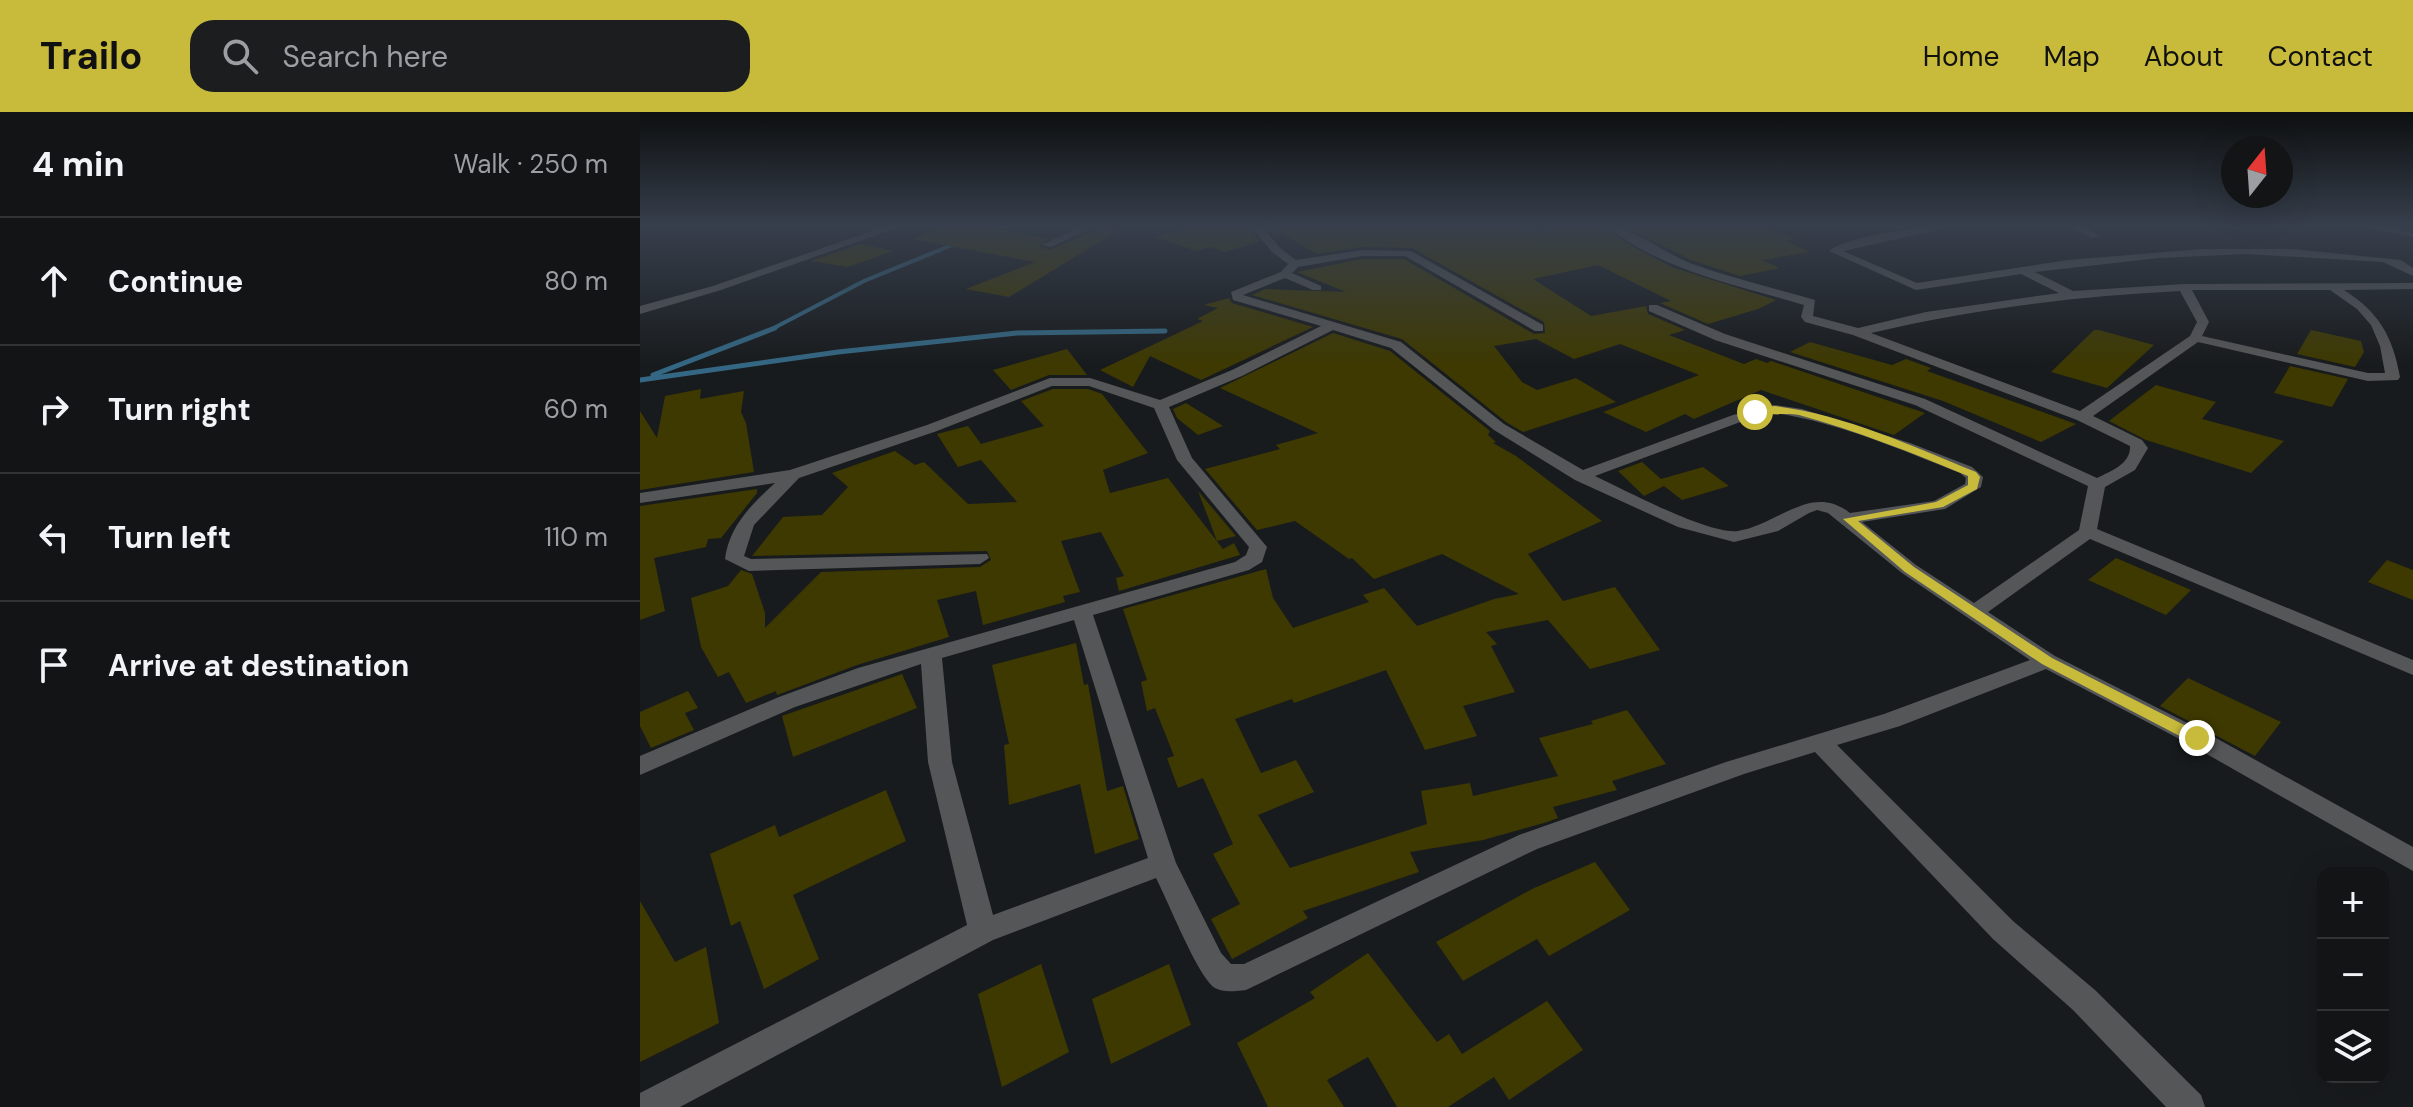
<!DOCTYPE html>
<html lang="en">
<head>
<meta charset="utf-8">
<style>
	:root { --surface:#121416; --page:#1b1d1f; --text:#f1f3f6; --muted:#9c9ea1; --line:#313335; --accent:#c8bb3b }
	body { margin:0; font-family:"DM Sans",sans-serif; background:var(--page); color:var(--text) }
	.controls { position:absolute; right:24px; bottom:24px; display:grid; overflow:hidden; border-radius:16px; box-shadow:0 8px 32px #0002 }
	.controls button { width:72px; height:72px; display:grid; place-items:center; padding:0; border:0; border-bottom:2px solid var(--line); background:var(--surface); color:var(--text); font:40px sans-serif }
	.compass { position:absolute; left:1581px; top:24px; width:72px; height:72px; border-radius:50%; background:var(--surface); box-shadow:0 8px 32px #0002; rotate:17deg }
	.stop { position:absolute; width:24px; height:24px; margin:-18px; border:6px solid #c8bb3b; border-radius:50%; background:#fff }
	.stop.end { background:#c8bb3b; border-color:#fff; box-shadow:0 2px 8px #0008 }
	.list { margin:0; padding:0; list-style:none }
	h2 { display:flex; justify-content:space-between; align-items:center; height:104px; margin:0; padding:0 32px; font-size:34px }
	h2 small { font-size:26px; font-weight:400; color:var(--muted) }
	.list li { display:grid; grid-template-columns:52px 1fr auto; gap:24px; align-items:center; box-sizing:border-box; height:128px; padding:0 32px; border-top:2px solid var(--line) }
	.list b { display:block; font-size:30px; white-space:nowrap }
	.list em { font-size:26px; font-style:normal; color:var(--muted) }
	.icon { flex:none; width:44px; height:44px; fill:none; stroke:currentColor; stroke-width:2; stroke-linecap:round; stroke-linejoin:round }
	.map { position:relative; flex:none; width:1773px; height:995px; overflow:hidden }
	header { display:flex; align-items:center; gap:48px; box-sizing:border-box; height:112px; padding:0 40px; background:var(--accent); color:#111 }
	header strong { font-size:38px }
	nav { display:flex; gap:44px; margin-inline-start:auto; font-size:28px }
	.search { width:560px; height:72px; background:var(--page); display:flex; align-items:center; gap:20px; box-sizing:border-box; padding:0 28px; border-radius:24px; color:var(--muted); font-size:30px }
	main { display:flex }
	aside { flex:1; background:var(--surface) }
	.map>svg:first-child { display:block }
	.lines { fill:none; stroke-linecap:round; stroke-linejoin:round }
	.stream-far1 { stroke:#346783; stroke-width:4 }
	.stream { stroke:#346783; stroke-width:5 }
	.building { fill:#3e3901 }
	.street { fill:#555657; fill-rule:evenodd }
	.route { fill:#c8bb3b }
</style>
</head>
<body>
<header>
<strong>Trailo</strong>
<div class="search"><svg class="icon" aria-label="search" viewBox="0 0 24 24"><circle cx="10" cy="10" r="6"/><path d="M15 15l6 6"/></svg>Search here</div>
<nav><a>Home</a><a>Map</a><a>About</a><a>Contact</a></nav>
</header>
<main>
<aside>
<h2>4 min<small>Walk · 250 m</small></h2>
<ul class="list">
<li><svg class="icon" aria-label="ahead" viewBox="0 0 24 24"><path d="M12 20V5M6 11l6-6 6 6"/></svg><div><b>Continue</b></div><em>80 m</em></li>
<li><svg class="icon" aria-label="right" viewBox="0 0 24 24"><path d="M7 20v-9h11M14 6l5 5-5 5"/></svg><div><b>Turn right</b></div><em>60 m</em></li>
<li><svg class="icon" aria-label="left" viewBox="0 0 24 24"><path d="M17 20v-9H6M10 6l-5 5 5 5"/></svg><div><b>Turn left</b></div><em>110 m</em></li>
<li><svg class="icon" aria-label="arrive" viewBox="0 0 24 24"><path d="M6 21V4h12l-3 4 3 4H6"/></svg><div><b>Arrive at destination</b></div></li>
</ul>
</aside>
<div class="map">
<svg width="1773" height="995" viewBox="0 0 1773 995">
	<rect width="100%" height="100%" fill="#181b1d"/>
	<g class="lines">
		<path class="stream-far1" d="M347 120 364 113
			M130 218 224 169 317 131"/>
		<path class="stream" d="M13 263 135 216
			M0 268 198 240 377 221 525 219"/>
	</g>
	<path class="building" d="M310 113H332L409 127 399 134 410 138 468 113H473L476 120 369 185 326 177 395 150 272 127Z
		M556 113H607L619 129 585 140 569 135 557 139 515 125Z
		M625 113H884L895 122 902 119V113H963L986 131 1034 156 1136 188 1118 197 1068 212 1020 191 1031 189 958 153 893 167 951 204 1006 194 1008 202 1045 218 1029 223 1104 252 1116 247 1127 251 1131 249 1285 301 1254 323 1121 278 1054 307 1045 302 1006 320 963 300 1059 263 980 232 934 247 896 227 854 234 882 270 897 278 936 266 976 290 883 320 866 310 762 227 612 183 625 177 706 180 657 160 722 147H764L894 222 905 221 904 210 772 136 722 135 677 142 642 122 634 125Z
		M982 113H1121L1154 127 1146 129 1170 140 1122 148 1140 156 1100 164 1051 148Z
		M221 132 253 139 208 155 171 149Z
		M589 186 592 191 673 215 561 268 510 244 493 275 460 258 563 209 557 207 578 196 564 193Z
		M1454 218H1459L1514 233 1467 276 1411 260Z
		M1671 218 1721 229 1724 240 1715 255 1657 242Z
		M693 221 750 239 850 319 848 323 856 330 853 331 876 344 962 409 888 442 923 489 975 475 1020 538 950 557 908 508 846 520 857 532 851 534 875 580 823 594 837 624 785 638 746 558 654 591 652 587 595 607 621 661 656 648 674 680 618 703 650 756 787 712 781 679 830 671 833 684 918 664 899 626 953 612 951 609 987 598 1026 652 972 669 977 678 913 695 918 706 904 711 843 728 770 740 779 760 663 799 668 806 592 847 571 807 600 792 573 742 593 732 563 666 538 676 527 646 534 644 515 596 507 599 501 570 507 568 483 497 626 457 633 486 653 516 729 490 723 483 744 476 777 514 854 487 879 482 802 442 734 467 712 446 709 447 655 409 617 418 565 357 640 337 636 333 678 321 580 276Z
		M1170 230 1252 253 1266 247 1291 256 1287 259 1436 312 1401 330 1303 289 1150 240Z
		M427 237 447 263H409L371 278 353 258Z
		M1650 254 1708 267 1692 295 1634 281Z
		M1516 273 1576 290 1562 307 1644 329 1611 361 1506 328 1469 309Z
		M61 277 60 287 104 279 101 300 106 311 114 360 0 378V299L17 326 25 284Z
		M413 277H448L462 282 508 341 463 358 470 381 528 366 583 437 594 431 600 443 479 479 476 466 484 464 461 420 421 429 440 480 423 484 425 490 343 513 336 479 297 488 309 525 217 553 137 583 136 579 106 591 89 560 78 565 61 535 51 486 88 474 101 458 112 462 125 501V516L181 460 340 455 351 448 347 439 112 444 143 405 182 403 208 375 192 361 255 339 275 353 284 350 328 392 377 390 341 348 318 355 297 322 328 314 341 332 404 314 381 289Z
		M546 291 583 314 558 323 537 306 533 297Z
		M1002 350 1021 367 1063 355 1089 374 1042 388 1024 374 1004 384 978 359Z
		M117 377V381L81 426 68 427 66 435 14 446 25 499 0 508V394Z
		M558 379 596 424 577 429Z
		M1476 446 1551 478 1526 503 1448 468Z
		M1747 448 1773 458V488L1728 470Z
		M436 531 444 573 448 572 467 679 483 674 499 727 455 742 440 672 369 693 364 633 369 632 352 553Z
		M262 562 277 596 153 645 142 604Z
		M1548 566 1641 610 1615 644 1520 594Z
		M48 579 58 596 45 601 54 618 11 636 0 614V600Z
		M246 678 266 729 153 783 179 847 124 877 100 809 91 814 70 742 135 713 139 725Z
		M955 750 990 798 909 844 897 827 823 869 796 830 892 777Z
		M0 789 35 850 66 835 79 911 0 950Z
		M728 841 797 930 809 922 822 942 907 889 943 938 869 988 854 965 808 995H757L728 945 687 968 704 995H628L597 931 675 886 670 880Z
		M401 852 429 940 362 975 338 882Z
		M529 852 551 913 471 952 452 887Z"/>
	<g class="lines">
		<path class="street" d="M249 113H265L81 178 0 202V194L73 174Z
			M444 113H458L411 135 402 133Z
			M610 113H621L640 136 656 148 722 138 771 139 903 213V219H895L765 144H722L658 155 652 161 681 174V178H673L645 166 603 183 761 230 864 312 943 358 1093 303 1134 293 1162 297 1270 331 1332 355 1343 365 1341 375 1305 397 1222 410 1276 453 1334 491 1439 418 1448 374 1275 293 1075 228 1009 199V193H1017L1085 222 1285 287 1457 366C1471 359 1491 352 1490 334L1437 308 1213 223 1165 210 1161 205 1164 193C1099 173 1020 159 966 113 988 113 1026 142 1050 151 1091 166 1134 176 1175 188L1173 204 1218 216 1286 200 1419 181 1381 162 1276 178 1189 139C1208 123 1293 113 1320 113L1203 139 1277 171 1428 148 1562 137H1652L1761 148 1773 156V164L1743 150 1607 142 1518 146 1395 160 1433 179 1544 172 1773 171V177L1704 178C1739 200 1753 225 1760 265L1758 268 1728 269 1558 230 1453 304 1502 328 1508 336 1495 358 1465 375 1457 417 1773 548V563L1450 427 1348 500 1415 544 1565 620 1773 735V759L1549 632 1406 557 1260 614 1197 633 1373 809 1455 878 1561 983 1565 995H1526L1433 898 1353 827 1175 640 1104 662 897 737 606 878C596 879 584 881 575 876 558 865 528 789 516 766L353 828 40 995H0V981L327 813 288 650 281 552 155 595 0 663V644L139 585 218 556 595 450 606 443 609 435 537 348 514 296 449 274H412L297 319 159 366 114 413 104 444 111 447 347 442 349 446 340 452 109 459 85 447C89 414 112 392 135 371L0 391V381L150 358 287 313 410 266H450L520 288 592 258 681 214 593 188 591 180 641 160 648 152 632 140ZM1552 178H1690L1717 197 1731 213 1740 234 1745 261H1728L1562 224 1569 210ZM1540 179 1557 210 1550 224 1440 299 1231 221C1333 197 1436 184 1540 179ZM693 218 751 236 854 318 935 368 1038 415 1094 430 1138 419 1169 401 1177 398 1188 401 1262 461 1390 548 1244 602 1086 650 879 723 604 852H591L581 841 536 751 453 503 609 458 622 450 627 435 552 346 529 295 602 264ZM1134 301C1197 310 1261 338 1320 361L1326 366 1325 372 1294 389 1210 401C1171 370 1138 413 1098 419 1069 423 985 378 955 364L1103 309ZM434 508 508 746 353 803 312 650 302 546Z
			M887 113H898L900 116 895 119Z
			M1423 113H1438L1462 124 1453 126Z
			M1714 113H1736L1773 121V125Z"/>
	</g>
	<linearGradient id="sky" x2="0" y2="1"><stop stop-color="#0d0f10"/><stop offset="0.45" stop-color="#373f4c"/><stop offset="1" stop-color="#373f4c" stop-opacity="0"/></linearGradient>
	<rect width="1773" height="253" fill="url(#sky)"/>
	<path class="route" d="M1134 294C1203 302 1272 334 1336 360L1340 365 1337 377 1303 395 1218 409 1274 455 1412 546 1562 622V630H1551L1402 552 1265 460 1203 407 1296 390 1328 373V364C1273 341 1217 319 1159 303 1145 300 1120 305 1111 300Z"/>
</svg>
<div class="controls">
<button>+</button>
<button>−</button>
<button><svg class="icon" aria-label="layers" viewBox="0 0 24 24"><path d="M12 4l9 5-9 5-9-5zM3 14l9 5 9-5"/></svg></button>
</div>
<svg class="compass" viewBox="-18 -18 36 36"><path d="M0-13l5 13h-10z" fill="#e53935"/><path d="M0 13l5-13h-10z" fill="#9c9ea1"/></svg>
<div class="stop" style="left:1115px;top:300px"></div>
<div class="stop end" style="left:1557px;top:626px"></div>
</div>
</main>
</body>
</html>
